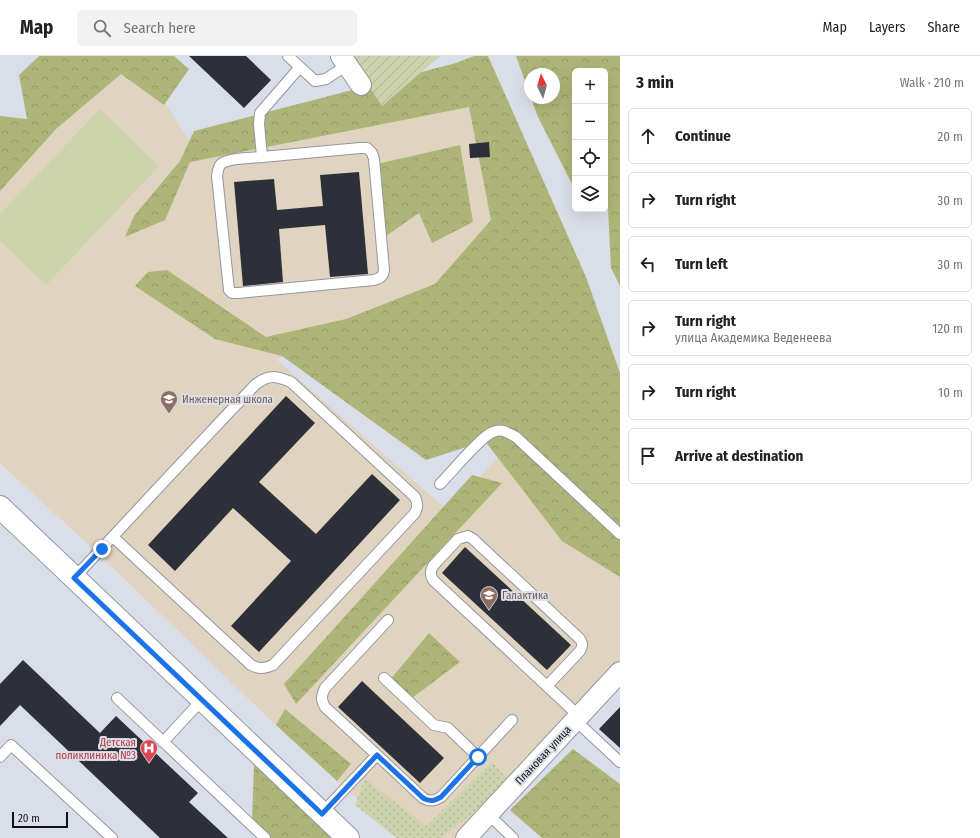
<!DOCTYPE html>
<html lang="en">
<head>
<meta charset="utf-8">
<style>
	:root { --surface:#fff; --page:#f2f2f2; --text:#222; --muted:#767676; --line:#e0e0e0 }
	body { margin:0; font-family:"Fira Sans Condensed",sans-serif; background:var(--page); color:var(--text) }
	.controls { position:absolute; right:12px; top:12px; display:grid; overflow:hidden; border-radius:6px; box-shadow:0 4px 16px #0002 }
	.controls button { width:36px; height:36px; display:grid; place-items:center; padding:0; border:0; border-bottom:1px solid var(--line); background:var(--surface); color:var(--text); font:20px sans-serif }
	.compass { position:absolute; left:524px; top:12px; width:36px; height:36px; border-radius:50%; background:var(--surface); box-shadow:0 4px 16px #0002; rotate:355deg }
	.scale { position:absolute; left:12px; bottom:10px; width:56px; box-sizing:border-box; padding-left:4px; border:2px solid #111316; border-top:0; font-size:11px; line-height:14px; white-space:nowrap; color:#111316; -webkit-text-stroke:3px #dadee9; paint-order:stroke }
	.stop { position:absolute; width:12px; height:12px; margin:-9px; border:3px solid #1a73e8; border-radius:50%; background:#fff }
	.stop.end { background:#1a73e8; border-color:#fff; box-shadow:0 1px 4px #0008 }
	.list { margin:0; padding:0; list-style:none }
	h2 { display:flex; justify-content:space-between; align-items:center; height:52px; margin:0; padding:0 16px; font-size:17px }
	h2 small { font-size:13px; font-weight:400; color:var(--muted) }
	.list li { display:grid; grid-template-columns:26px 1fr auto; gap:12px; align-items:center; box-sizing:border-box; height:56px; margin:0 8px 8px; padding:0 8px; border:1px solid var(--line); border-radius:6px }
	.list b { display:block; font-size:15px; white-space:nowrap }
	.list p { margin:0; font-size:13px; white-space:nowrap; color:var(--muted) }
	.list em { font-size:13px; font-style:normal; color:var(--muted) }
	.icon { flex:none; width:22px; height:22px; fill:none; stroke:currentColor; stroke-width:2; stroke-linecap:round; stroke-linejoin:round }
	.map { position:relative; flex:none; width:620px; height:782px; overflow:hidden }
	header { display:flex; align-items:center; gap:24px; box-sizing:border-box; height:56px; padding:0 20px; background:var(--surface); border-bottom:1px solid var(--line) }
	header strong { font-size:19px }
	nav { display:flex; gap:22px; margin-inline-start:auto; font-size:14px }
	.search { width:280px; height:36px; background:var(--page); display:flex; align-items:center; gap:10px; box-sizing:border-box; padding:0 14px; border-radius:6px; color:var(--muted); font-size:15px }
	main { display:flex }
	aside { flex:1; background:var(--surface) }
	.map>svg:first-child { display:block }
	.education { fill:#e0d3bf }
	.grass { fill:url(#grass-dots) }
	.forest { fill:url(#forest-crowns) }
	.garden { fill:url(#garden-furrows) }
	.pitch { fill:#cdd3ad }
	.building { fill:#2d3038 }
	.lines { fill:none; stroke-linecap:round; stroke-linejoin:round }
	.lane-casing { stroke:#9397a1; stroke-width:12 }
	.street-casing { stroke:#9397a1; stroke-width:22 }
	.secondary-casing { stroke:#9397a1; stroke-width:24 }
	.lane { stroke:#fff; stroke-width:10 }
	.street { stroke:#fff; stroke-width:20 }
	.secondary { stroke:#fff; stroke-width:22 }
	.route { stroke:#1a73e8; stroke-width:5 }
	.labels { text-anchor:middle; stroke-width:4; stroke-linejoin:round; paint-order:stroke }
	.education-label { font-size:11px; fill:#785e54; stroke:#dadee9; text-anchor:start }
	.health-label { font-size:11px; fill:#be3a42; stroke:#dadee9; text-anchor:end }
	.street-label { font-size:11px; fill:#111316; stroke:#dadee9 }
</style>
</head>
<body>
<header>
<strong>Map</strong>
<div class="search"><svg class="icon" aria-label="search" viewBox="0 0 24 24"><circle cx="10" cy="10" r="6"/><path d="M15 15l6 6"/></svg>Search here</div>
<nav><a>Map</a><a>Layers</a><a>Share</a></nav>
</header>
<main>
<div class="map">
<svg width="620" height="782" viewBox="0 0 620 782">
	<defs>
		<pattern id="grass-dots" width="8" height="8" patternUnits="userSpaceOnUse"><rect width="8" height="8" fill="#cdd3ad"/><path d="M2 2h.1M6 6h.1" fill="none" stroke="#afb494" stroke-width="1.8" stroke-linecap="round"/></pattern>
		<pattern id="forest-crowns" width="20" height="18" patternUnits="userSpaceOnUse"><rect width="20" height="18" fill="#adb578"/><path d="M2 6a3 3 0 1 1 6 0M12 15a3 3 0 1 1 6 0" fill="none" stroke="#949b67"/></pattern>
		<pattern id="garden-furrows" width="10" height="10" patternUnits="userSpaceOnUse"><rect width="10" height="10" fill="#cdd3ad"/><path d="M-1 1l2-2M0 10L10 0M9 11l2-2" fill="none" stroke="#afb494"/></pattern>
	</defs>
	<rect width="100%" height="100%" fill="#dadee9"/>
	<path class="education" d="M107 0 160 39 200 102 478 30 568 209 276 303 448 455 501 398 620 506V603L456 782H400L264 658 105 504 0 407V116Z"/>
	<path class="grass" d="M492 706 511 727 441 782H397L355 749 365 723 426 770Z"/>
	<path class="forest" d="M39 0H174L189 13 164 49 121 18 56 73 0 135V60L27 63 19 19Z
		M474 0H488L586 221 620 317V521L562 485 485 385 426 404 282 300 215 283 135 230 148 216 167 214 266 281 346 263 435 228 491 164 469 51 190 106 165 164 125 181 134 160 180 105 194 75 456 7Z
		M516 0H620V230L611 212 605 94V15H575V61L573 60 575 73V134L538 61 531 42H554V18H530V39Z
		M460 89 473 166 432 187 419 157 383 182 377 108Z
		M472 419 502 427 296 648 284 628Z
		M429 577 460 606 404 648 385 630Z
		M285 653 351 708 337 725 276 669Z
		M573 693 620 728V782H542L510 754Z
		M254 709 344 782H270L252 764Z"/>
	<path class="garden" d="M349 0H440L382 50Z"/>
	<path class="pitch" d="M100 53 159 110 46 229 0 185V158Z"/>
	<path class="building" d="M189 0H246L271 24 244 52Z
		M489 86 490 101 470 102 469 88Z
		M359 116 368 218 330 221 325 169 279 173 283 226 243 230 234 126 274 123 277 154 323 150 320 119Z
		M286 340 315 367 259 426 316 478 372 418 400 444 259 596 231 570 291 505 233 452 175 515 148 489Z
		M465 491 571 589 547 614 442 517Z
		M23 604 100 677 116 660 198 737 189 746 228 782H160L20 649 0 670V628Z
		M362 625 444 702 420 727 338 651Z
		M620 651V692L599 673Z"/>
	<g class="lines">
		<g class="lane-casing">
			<path id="lane" d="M288 0 315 25 326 23 347 9
				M262 101 360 92H367L372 97 374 103 384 214C383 220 381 222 374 224L238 237H232L229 234 217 120C218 115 218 111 221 108 228 102 253 102 262 101L259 68 260 57 300 11
				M440 428C451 417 481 380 493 376 502 372 508 377 516 381L620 478
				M74 522C135 457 195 392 256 328 270 318 276 320 291 326L415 441C418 448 418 451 415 457L273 609C264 613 259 613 251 609L113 481
				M384 622 434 669 448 672 478 701
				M547 630 580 595C583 590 583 587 580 583L473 483 468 480 458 483 433 510C430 515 430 519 433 524L579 660
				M117 642 265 782
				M575 664 620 706
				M163 686 202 644
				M377 699 325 651C321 644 321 640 325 632L388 564
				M0 701 11 689 112 782
				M322 757 377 699 423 742C430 746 434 745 441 741L512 664
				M488 758 513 782"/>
		</g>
		<g class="street-casing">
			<path id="street" d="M341 0 361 29
				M466 782 620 616"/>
		</g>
		<g class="secondary-casing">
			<path id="secondary" d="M0 451 348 782"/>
		</g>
		<use href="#lane" class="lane"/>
		<use href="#street" class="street"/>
		<use href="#secondary" class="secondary"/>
	</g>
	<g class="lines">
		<path class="route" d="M102 493 74 522 322 758 377 699 423 742C430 746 434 745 441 741L478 701"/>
	</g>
	<defs>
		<g id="school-pin" transform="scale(0.9)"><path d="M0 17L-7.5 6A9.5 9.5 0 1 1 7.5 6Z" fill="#8d6e63" stroke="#dadee9"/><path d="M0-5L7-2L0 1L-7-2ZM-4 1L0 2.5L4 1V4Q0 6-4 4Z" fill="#fff"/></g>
		<g id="hospital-pin" transform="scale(0.9)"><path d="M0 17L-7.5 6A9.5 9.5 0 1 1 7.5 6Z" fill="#e0444e" stroke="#dadee9"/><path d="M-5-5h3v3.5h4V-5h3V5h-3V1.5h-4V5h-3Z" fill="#fff"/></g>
	</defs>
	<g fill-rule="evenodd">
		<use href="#school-pin" x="169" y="343"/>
		<use href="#school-pin" x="489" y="539"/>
		<use href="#hospital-pin" x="149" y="692"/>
	</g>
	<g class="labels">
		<g class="education-label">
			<text x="182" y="347">Инженерная школа</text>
			<text x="502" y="543">Галактика</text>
		</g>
		<g class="health-label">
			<text x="136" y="690">Детская<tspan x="136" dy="13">поликлиника №3</tspan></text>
		</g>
		<g class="street-label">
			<text transform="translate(543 699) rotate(-47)" y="4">Плановая улица</text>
		</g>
	</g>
</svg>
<div class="controls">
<button>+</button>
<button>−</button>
<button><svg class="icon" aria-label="locate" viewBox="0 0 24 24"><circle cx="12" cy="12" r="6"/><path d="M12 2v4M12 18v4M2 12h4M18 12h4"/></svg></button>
<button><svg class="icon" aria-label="layers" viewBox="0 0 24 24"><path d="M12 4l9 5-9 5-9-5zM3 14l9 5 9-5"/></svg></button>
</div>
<svg class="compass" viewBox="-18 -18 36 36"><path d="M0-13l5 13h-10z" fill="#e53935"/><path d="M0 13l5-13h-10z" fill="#767676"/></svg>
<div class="scale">20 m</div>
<div class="stop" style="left:478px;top:701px"></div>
<div class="stop end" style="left:102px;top:493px"></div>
</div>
<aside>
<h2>3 min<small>Walk · 210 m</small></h2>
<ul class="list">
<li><svg class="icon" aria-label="ahead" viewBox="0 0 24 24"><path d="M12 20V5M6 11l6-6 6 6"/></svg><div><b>Continue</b></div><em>20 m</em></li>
<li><svg class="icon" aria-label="right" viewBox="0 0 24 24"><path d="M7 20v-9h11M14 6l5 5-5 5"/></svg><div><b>Turn right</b></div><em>30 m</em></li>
<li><svg class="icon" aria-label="left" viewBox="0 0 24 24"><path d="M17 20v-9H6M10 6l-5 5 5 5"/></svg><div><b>Turn left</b></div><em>30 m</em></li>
<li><svg class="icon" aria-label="right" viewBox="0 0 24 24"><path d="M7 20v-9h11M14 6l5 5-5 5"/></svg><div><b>Turn right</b><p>улица Академика Веденеева</p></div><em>120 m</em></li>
<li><svg class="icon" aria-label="right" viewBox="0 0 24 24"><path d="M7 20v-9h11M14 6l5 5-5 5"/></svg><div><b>Turn right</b></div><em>10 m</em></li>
<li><svg class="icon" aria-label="arrive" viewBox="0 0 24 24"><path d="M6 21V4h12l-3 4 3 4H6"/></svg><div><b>Arrive at destination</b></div></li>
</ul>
</aside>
</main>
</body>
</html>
